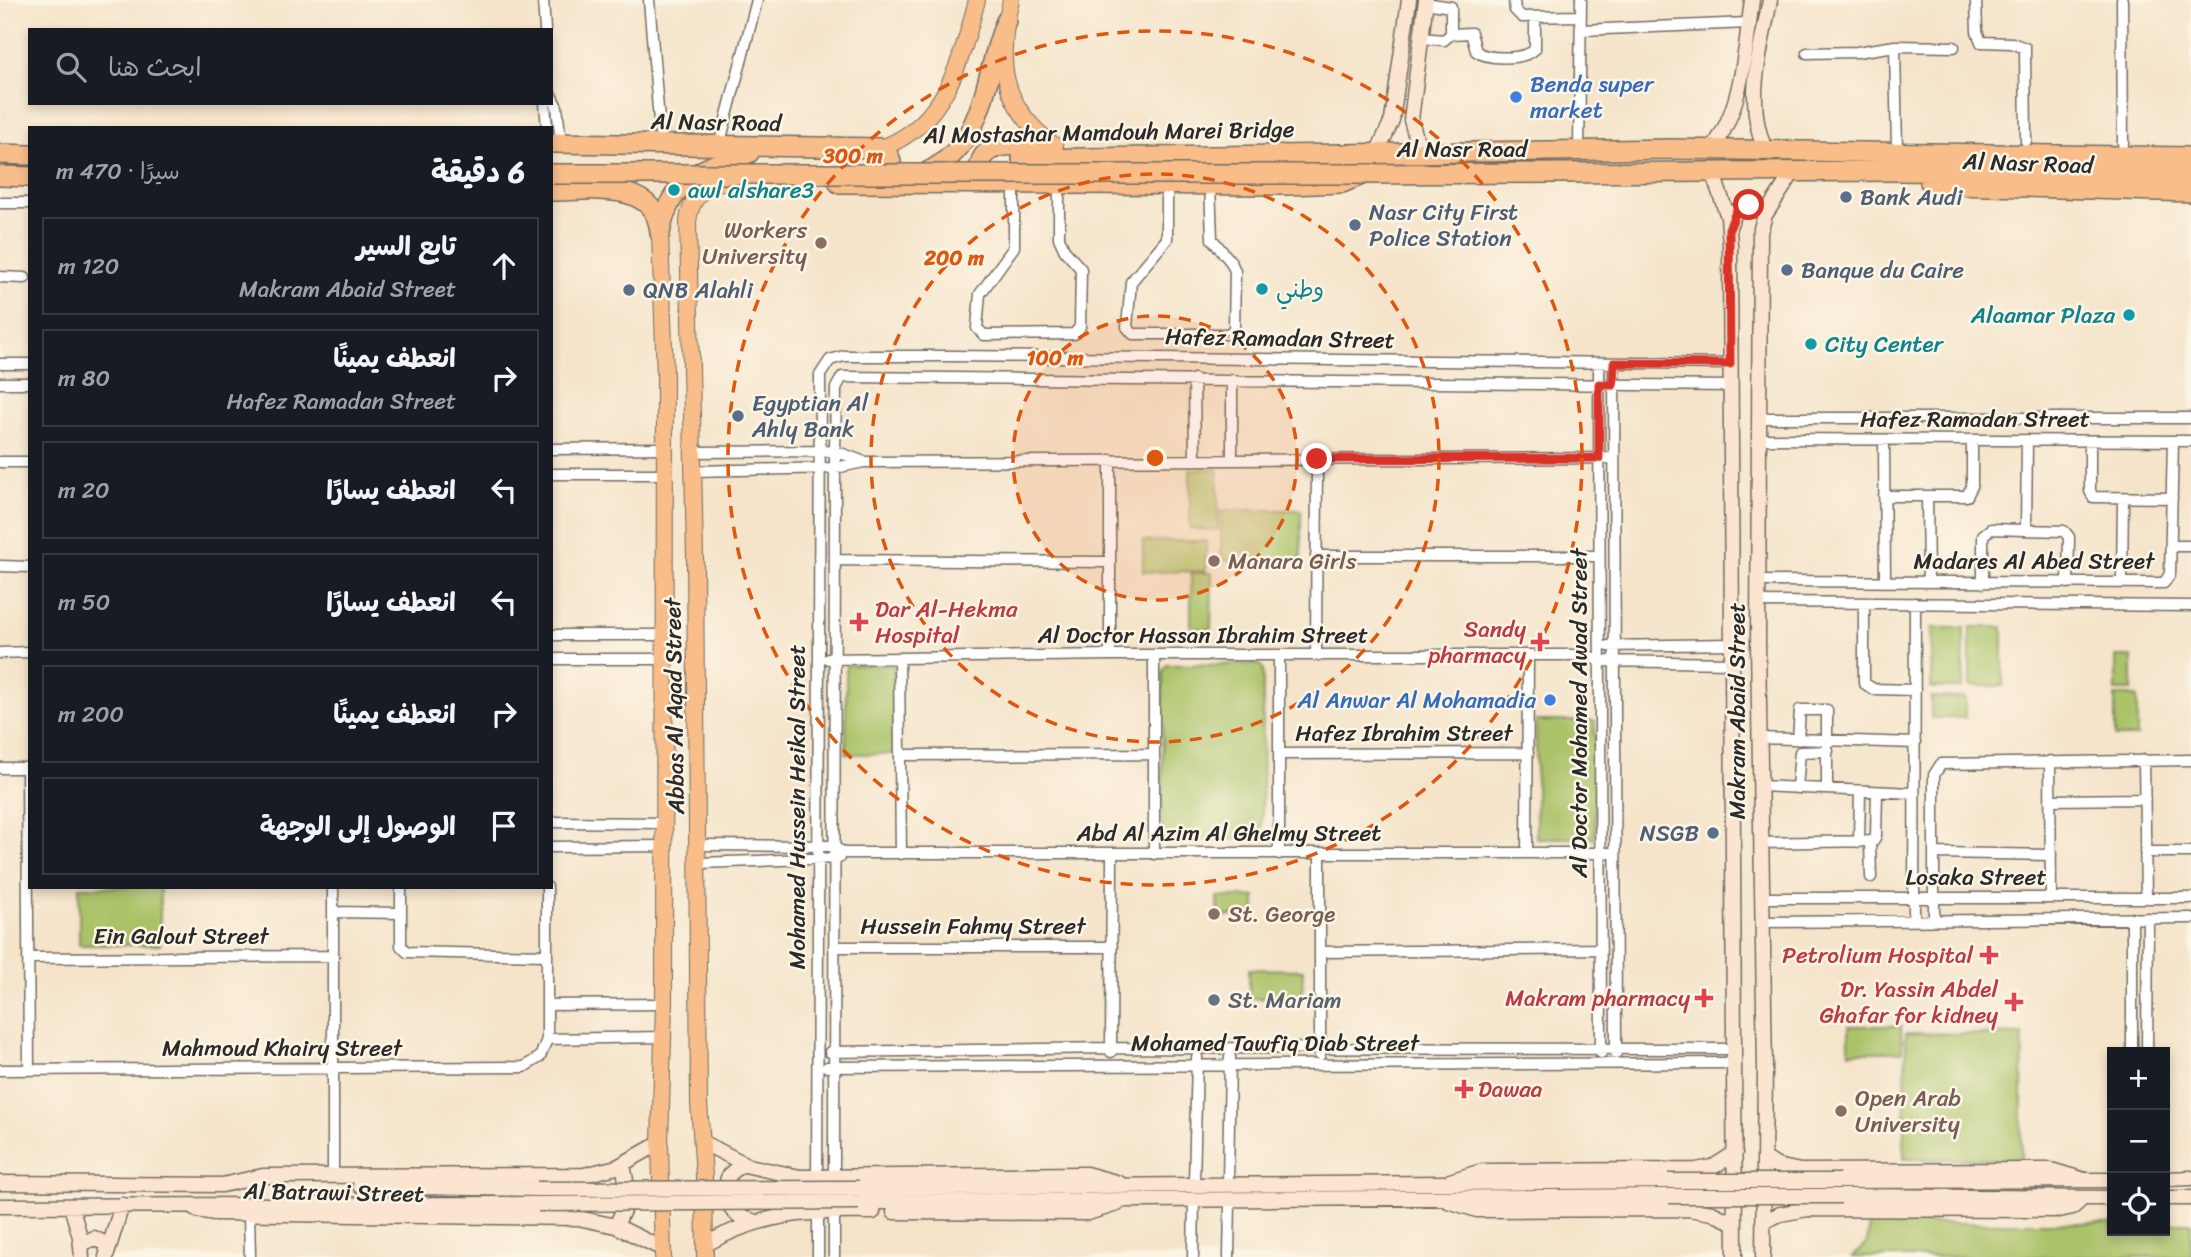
<!DOCTYPE html>
<html lang="ar">
<head>
<meta charset="utf-8">
<style>
	:root { --surface:#171b24; --page:#20242c; --text:#f1f3f6; --muted:#9ea1a6; --line:#363941 }
	body { margin:0; font-family:Sriracha,"Playpen Sans Arabic",sans-serif; background:var(--page); color:var(--text); direction:rtl }
	.controls { position:absolute; right:21px; bottom:21px; display:grid; overflow:hidden; border-radius:0px; box-shadow:0 4px 10px #0003 }
	.controls button { width:63px; height:63px; display:grid; place-items:center; padding:0; border:0; border-bottom:2px solid var(--line); background:var(--surface); color:var(--text); font:35px sans-serif }
	.stop { position:absolute; width:21px; height:21px; margin:-16px; border:5px solid #d93025; border-radius:50%; background:#fff }
	.stop.end { background:#d93025; border-color:#fff; box-shadow:0 2px 7px #0008 }
	.list { margin:0; padding:0; list-style:none }
	h2 { display:flex; justify-content:space-between; align-items:center; height:91px; margin:0; padding:0 28px; font-size:30px }
	h2 small { font-size:23px; font-weight:400; color:var(--muted) }
	.list li { display:grid; grid-template-columns:46px 1fr auto; gap:21px; align-items:center; box-sizing:border-box; height:98px; margin:0 14px 14px; padding:0 14px; border:2px solid var(--line); border-radius:0px }
	.list b { display:block; font-size:26px; white-space:nowrap }
	.list p { margin:0; font-size:23px; white-space:nowrap; color:var(--muted) }
	.list em { font-size:23px; font-style:normal; color:var(--muted) }
	.icon { flex:none; width:38px; height:38px; fill:none; stroke:currentColor; stroke-width:2; stroke-linecap:round; stroke-linejoin:round }
	.map { position:relative; flex:none; width:2191px; height:1257px; overflow:hidden; direction:ltr }
	.search { position:absolute; background:var(--surface); box-shadow:0 4px 10px #0003; left:28px; top:28px; width:525px; height:77px; display:flex; align-items:center; gap:18px; box-sizing:border-box; padding:0 24px; border-radius:0px; color:var(--muted); font-size:26px }
	.panel { position:absolute; background:var(--surface); box-shadow:0 4px 10px #0003; left:28px; top:126px; width:525px; height:763px; border-radius:0px; direction:rtl }
	.map>svg:first-child { display:block }
	.green { fill:#aac267; stroke:#6a7649; stroke-width:2 }
	.lines { fill:none; stroke-linecap:round; stroke-linejoin:round }
	.street-casing { stroke:#726c63; stroke-width:13 }
	.secondary-casing { stroke:#726c63; stroke-width:17 }
	.primary-casing { stroke:#726c63; stroke-width:18 }
	.highway-casing { stroke:#726c63; stroke-width:22 }
	.street { stroke:#fff; stroke-width:10 }
	.secondary { stroke:#fce5d0; stroke-width:14 }
	.primary { stroke:#f8bd89; stroke-width:16 }
	.highway { stroke:#f8bd89; stroke-width:19 }
	.secondary-bridge-casing { stroke:#726c63; stroke-width:17; stroke-linecap:butt }
	.highway-bridge-casing { stroke:#726c63; stroke-width:22; stroke-linecap:butt }
	.secondary-bridge { stroke:#fce5d0; stroke-width:14 }
	.highway-bridge { stroke:#f8bd89; stroke-width:19 }
	.route { stroke:#d93025; stroke-width:9 }
	.ring { fill:none; stroke:#df570e; stroke-width:3.5; stroke-dasharray:12 9 }
	.shop-dot { fill:#3f7fe0; stroke:#fcf5e5; stroke-width:2.5 }
	.culture-dot { fill:#0f9aa8; stroke:#fcf5e5; stroke-width:2.5 }
	.service-dot { fill:#5c6f8a; stroke:#fcf5e5; stroke-width:2.5 }
	.education-dot { fill:#8d6e63; stroke:#fcf5e5; stroke-width:2.5 }
	.health-dot { fill:#e0444e; stroke:#fcf5e5; stroke-width:2.5 }
	.worship-dot { fill:#6b7280; stroke:#fcf5e5; stroke-width:2.5 }
	.labels { text-anchor:middle; stroke-width:5; stroke-linejoin:round; paint-order:stroke }
	.shop-label { font-size:23px; fill:#366cbe; stroke:#fcf5e5; text-anchor:start }
	.street-label { font-size:23px; fill:#2b2b2b; stroke:#fcf5e5 }
	.culture-label { font-size:23px; fill:#0d838f; stroke:#fcf5e5; text-anchor:start }
	.service-label { font-size:23px; fill:#4e5e75; stroke:#fcf5e5; text-anchor:start }
	.education-label { font-size:23px; fill:#785e54; stroke:#fcf5e5; text-anchor:start }
	.health-label { font-size:23px; fill:#be3a42; stroke:#fcf5e5; text-anchor:end }
	.worship-label { font-size:23px; fill:#5b616d; stroke:#fcf5e5; text-anchor:start }
	.centre { fill:#df570e; stroke:#fcf5e5; stroke-width:3.5 }
	.ring-label { font-size:21px; text-anchor:middle; font-weight:bold; fill:#df570e; stroke:#fcf5e5; stroke-width:5; stroke-linejoin:round; paint-order:stroke }
</style>
</head>
<body>
<div class="map">
<svg width="2191" height="1257" viewBox="0 0 2191 1257">
	<rect width="100%" height="100%" fill="#fcf5e5"/>
	<filter id="ink" filterUnits="userSpaceOnUse"><feTurbulence type="fractalNoise" baseFrequency=".0143" numOctaves="2"/><feDisplacementMap in="SourceGraphic" scale="14" xChannelSelector="R" yChannelSelector="G"/><feConvolveMatrix kernelMatrix="1 2 1 2 8 2 1 2 1" color-interpolation-filters="sRGB"/></filter>
	<filter id="wash" filterUnits="userSpaceOnUse"><feTurbulence type="fractalNoise" baseFrequency=".00686" numOctaves="4" result="noise"/><feDisplacementMap in="SourceGraphic" scale="28" xChannelSelector="R" yChannelSelector="G"/><feGaussianBlur stdDeviation="1.57" result="paint"/><feColorMatrix in="noise" values="0 0 0 0 0 0 0 0 0 0 0 0 0 0 0 0 0 1.4 0 .05"/><feComposite in="paint" operator="in"/></filter>
	<g filter="url(#wash)">
		<rect width="100%" height="100%" fill="#f5e4ca"/>
		<path class="green" d="M1190 469H1218V530L1190 529Z
			M1221 510H1301V560H1221Z
			M1143 541H1206V571L1143 572Z
			M1191 573H1212L1211 629H1191Z
			M1970 627H2003V686H1970Z
			M1932 628H1964L1963 688H1931Z
			M2116 657H2132V691H2116Z
			M1259 664 1263 669 1262 835 1258 839H1169L1162 834 1163 671 1167 665Z
			M846 665H894V754H846Z
			M2115 696H2137V737H2115Z
			M1931 697 1965 698V718H1931Z
			M1536 721H1595V838H1536Z
			M79 887H160V945H79Z
			M1217 897H1255V915L1218 916Z
			M1249 969 1303 970 1302 999 1249 998Z
			M1849 1026H1901L1902 1052H1849Z
			M1906 1033 2023 1035 2021 1159H1904Z
			M1869 1223H2112V1231H2165V1223H2191V1257H1852L1867 1243Z"/>
	</g>
	<g filter="url(#ink)">
		<g class="lines">
			<g class="street-casing">
				<path id="street" d="M543 0 545 30
					M649 0 661 145
					M1514 0 1515 10 1522 17 1581 16
					M1976 0 1977 31 1981 42 2012 43 2025 48 2026 141
					M2122 0 2123 144
					M1581 30 1749 23
					M1451 34 1471 33 1476 51C1487 60 1525 60 1535 49V18
					M1421 38 1444 40 1451 34V7L1425 3
					M1895 46 1897 151
					M1807 53 1857 52 1895 46 1954 47
					M551 95 557 107 561 143
					M545 103 547 128
					M719 146 757 0
					M1579 149 1581 0
					M1014 184V247L980 294 977 328 984 335 1074 334 1080 327 1081 269 1065 251 1059 238V184
					M1167 184V239L1131 282 1127 327 1133 334H1227L1234 330 1235 271 1231 262 1212 239 1210 184
					M0 203H30
					M0 277 25 278
					M1599 363 1601 1053
					M1614 363 1616 1053
					M0 364H30
					M1194 379 1195 460
					M0 383H30
					M1760 418H2191
					M1759 439 2191 441
					M1884 440 1885 582
					M2090 441V491L2093 497 2172 498
					M551 449 664 448
					M693 452 835 451 862 461
					M1232 460V380
					M0 462H30
					M693 471 835 468 864 462 1613 458
					M551 474H664
					M1884 496H1967L1972 486V440
					M1927 496 1928 582
					M2026 530 2027 440
					M2171 546H2191
					M1316 556H1599
					M835 560 1108 562
					M0 566 30 567
					M1759 581 2164 583 2170 574 2173 441
					M1983 583V535L1991 529 2064 531 2069 537 2068 583
					M2122 583 2123 498
					M1759 602 2191 606
					M1864 603V683L1873 689 1915 690
					M551 635H664
					M1608 646 1732 644
					M0 653 30 652
					M1110 655V460
					M1279 655V854
					M1316 655 1317 459
					M551 659H664
					M828 659 1110 655H1587L1599 661 1733 663
					M899 659 901 854
					M1759 738 1915 743
					M1798 740 1800 710H1827V789
					M1279 754 1528 753
					M901 755 1154 754
					M2144 760 2146 898
					M2050 761 2051 898
					M0 768H30
					M27 768 29 1070
					M1760 786 1914 793
					M1797 788 1800 752 1828 751
					M2050 800 2145 799
					M551 822 663 823
					M1859 842 1860 791
					M1870 842 1871 877
					M1760 843 1873 841 1876 836 1877 792
					M698 845 833 846 844 853H1614
					M551 847 664 846
					M2145 852H2191
					M1527 853 1528 655
					M1934 853 2051 855
					M1154 854V655
					M699 863 839 858
					M333 887V1177
					M401 887V946L407 952 547 955
					M1761 898H2191
					M333 912 400 913
					M2132 918V1052
					M1914 919 1915 603
					M1934 919V775L1941 764 2191 760
					M1762 922 2191 918
					M834 947H1112
					M1322 952 1601 949
					M28 958 334 956
					M547 1005 664 1004
					M547 1039 664 1037
					M830 1052 1111 1048 1733 1049
					M1111 1052 1112 855
					M2147 1052 2148 918
					M1320 1055V854
					M827 1067 1733 1063
					M0 1070 524 1067 540 1057 547 1039V887
					M817 1183 820 375 830 360 844 356H953L1730 364
					M834 1184 835 451 836 388 842 377 1730 386
					M1194 1184 1197 1057
					M1228 1184 1230 1057
					M249 1214 250 1257
					M818 1257V1206
					M834 1257V1207
					M1193 1257 1194 1201
					M1229 1257 1230 1201"/>
			</g>
			<g class="secondary-casing">
				<path id="secondary" d="M1712 149C1743 107 1745 50 1752 0
					M1765 149C1744 101 1761 50 1770 0
					M1420 152 1411 120 1426 0
					M1377 153 1392 120 1409 0
					M1713 174 1728 217 1730 245 1735 1257
					M1729 227C1734 213 1739 203 1756 207L1765 215
					M702 1142 749 1166 800 1177 1086 1174 1119 1183
					M1764 1158 1777 1166 1800 1171 2051 1170 2084 1180
					M743 1163 729 1175C721 1196 730 1217 753 1221
					M2165 1179 2191 1178
					M1450 1181 1482 1171 1696 1170 1713 1167 1735 1153
					M1840 1181 2112 1180
					M0 1183 222 1185 263 1176 584 1175 617 1167 660 1143
					M360 1186 537 1189
					M859 1188 1668 1181
					M1841 1196 2112 1198
					M2165 1198H2191
					M1448 1201 1477 1210 1689 1209 1712 1213 1734 1223
					M859 1202 1669 1196
					M0 1206 538 1204
					M71 1206 80 1237 82 1257
					M197 1210 215 1213 578 1218 616 1226 663 1249
					M894 1212 1088 1213 1117 1204
					M1763 1222 1780 1214 1808 1209 2059 1210 2073 1207 2083 1198
					M616 1226 629 1197 623 1164
					M706 1244C764 1212 809 1211 873 1212
					M82 1248 84 1243 94 1238 104 1243 107 1249
					M106 1257 122 1205
					M1763 1257 1765 1068 1758 644 1760 232 1765 215 1792 174"/>
			</g>
			<g class="primary-casing">
				<path id="primary" d="M1011 0C996 62 1001 107 1055 146
					M881 148C946 125 961 60 977 0
					M660 233 665 376 664 1004 660 1143 663 1257
					M705 1257 704 1176 699 1103 695 558 688 222C690 197 708 181 733 181"/>
			</g>
			<g class="highway-casing">
				<path id="highway" d="M551 143 881 148C890 155 893 161 891 173L877 183
					M0 154 30 155
					M1022 159 1671 149 2191 157
					M0 176 30 177
					M919 176C988 147 981 82 1006 21
					M1930 182 1954 185 2191 192
					M839 183 1288 185 1342 183 1364 174 1899 171 2191 175
					M991 184C984 178 977 171 981 161 989 139 1025 147 1043 146
					M551 191C590 191 655 179 660 232
					M660 233C670 179 702 167 749 153"/>
			</g>
			<use href="#street" class="street"/>
			<use href="#secondary" class="secondary"/>
			<use href="#primary" class="primary"/>
			<use href="#highway" class="highway"/>
			<g class="secondary-bridge-casing">
				<path id="secondary-bridge" d="M1668 1181H1840
					M537 1189 859 1188
					M1669 1196H1841
					M538 1204 859 1202"/>
			</g>
			<g class="highway-bridge-casing">
				<path id="highway-bridge" d="M551 174H1364"/>
			</g>
			<use href="#secondary-bridge" class="secondary-bridge"/>
			<use href="#highway-bridge" class="highway-bridge"/>
		</g>
	</g>
	<g class="lines" filter="url(#ink)">
		<path class="route" d="M1317 459 1599 458V384L1613 385 1614 363 1730 364 1729 229 1736 212 1749 205"/>
	</g>
	<circle cx="1155" cy="458" r="142" fill="#df570e" fill-opacity=".12"/>
	<g class="ring">
		<circle cx="1155" cy="458" r="142"/>
		<circle cx="1155" cy="458" r="284"/>
		<circle cx="1155" cy="458" r="427"/>
	</g>
	<g class="shop-dot">
		<circle cx="1516" cy="97" r="7"/>
		<circle cx="1550" cy="700" r="7"/>
	</g>
	<g class="culture-dot">
		<circle cx="674" cy="190" r="7"/>
		<circle cx="1262" cy="289" r="7"/>
		<circle cx="2129" cy="315" r="7"/>
		<circle cx="1811" cy="344" r="7"/>
	</g>
	<g class="service-dot">
		<circle cx="1846" cy="197" r="7"/>
		<circle cx="1355" cy="225" r="7"/>
		<circle cx="1787" cy="270" r="7"/>
		<circle cx="629" cy="290" r="7"/>
		<circle cx="738" cy="416" r="7"/>
		<circle cx="1713" cy="833" r="7"/>
	</g>
	<g class="education-dot">
		<circle cx="821" cy="243" r="7"/>
		<circle cx="1214" cy="561" r="7"/>
		<circle cx="1214" cy="914" r="7"/>
		<circle cx="1841" cy="1111" r="7"/>
	</g>
	<g class="health-dot">
		<path d="M855.5 611.5h7v7h7v7h-7v7h-7v-7h-7v-7h7z"/>
		<path d="M1536.5 631.5h7v7h7v7h-7v7h-7v-7h-7v-7h7z"/>
		<path d="M1985.5 944.5h7v7h7v7h-7v7h-7v-7h-7v-7h7z"/>
		<path d="M1700.5 987.5h7v7h7v7h-7v7h-7v-7h-7v-7h7z"/>
		<path d="M2010.5 991.5h7v7h7v7h-7v7h-7v-7h-7v-7h7z"/>
		<path d="M1460.5 1078.5h7v7h7v7h-7v7h-7v-7h-7v-7h7z"/>
	</g>
	<circle class="worship-dot" cx="1214" cy="1000" r="7"/>
	<g class="labels">
		<g class="shop-label">
			<text x="1530" y="92">Benda super<tspan x="1530" dy="26">market</tspan></text>
			<text x="1536" y="708" text-anchor="end">Al Anwar Al Mohamadia</text>
		</g>
		<g class="street-label">
			<text transform="translate(716 122) rotate(1)" y="8">Al Nasr Road</text>
			<text transform="translate(1109 132) rotate(-1)" y="8">Al Mostashar Mamdouh Marei Bridge</text>
			<text x="1462" y="157">Al Nasr Road</text>
			<text transform="translate(2028 163) rotate(2)" y="8">Al Nasr Road</text>
			<text transform="translate(1280 338) rotate(1)" y="8">Hafez Ramadan Street</text>
			<text x="1975" y="427">Hafez Ramadan Street</text>
			<text x="2034" y="569">Madares Al Abed Street</text>
			<text x="1203" y="643">Al Doctor Hassan Ibrahim Street</text>
			<text transform="translate(674 706) rotate(-91)" y="8">Abbas Al Aqad Street</text>
			<text transform="translate(1737 711) rotate(-90)" y="8">Makram Abaid Street</text>
			<text transform="translate(1579 713) rotate(-90)" y="8">Al Doctor Mohamed Awad Street</text>
			<text x="1404" y="741">Hafez Ibrahim Street</text>
			<text transform="translate(797 807) rotate(-90)" y="8">Mohamed Hussein Heikal Street</text>
			<text x="1229" y="841">Abd Al Azim Al Ghelmy Street</text>
			<text x="1976" y="885">Losaka Street</text>
			<text x="973" y="934">Hussein Fahmy Street</text>
			<text x="181" y="944">Ein Galout Street</text>
			<text x="1275" y="1051">Mohamed Tawfiq Diab Street</text>
			<text x="282" y="1056">Mahmoud Khairy Street</text>
			<text transform="translate(334 1192) rotate(1)" y="8">Al Batrawi Street</text>
		</g>
		<g class="culture-label">
			<text x="688" y="198">awl alshare3</text>
			<text x="1276" y="297">وطني</text>
			<text x="2115" y="323" text-anchor="end">Alaamar Plaza</text>
			<text x="1825" y="352">City Center</text>
		</g>
		<g class="service-label">
			<text x="1860" y="205">Bank Audi</text>
			<text x="1369" y="220">Nasr City First<tspan x="1369" dy="26">Police Station</tspan></text>
			<text x="1801" y="278">Banque du Caire</text>
			<text x="643" y="298">QNB Alahli</text>
			<text x="752" y="411">Egyptian Al<tspan x="752" dy="26">Ahly Bank</tspan></text>
			<text x="1699" y="841" text-anchor="end">NSGB</text>
		</g>
		<g class="education-label">
			<text x="807" y="238" text-anchor="end">Workers<tspan x="807" dy="26">University</tspan></text>
			<text x="1228" y="569">Manara Girls</text>
			<text x="1228" y="922">St. George</text>
			<text x="1855" y="1106">Open Arab<tspan x="1855" dy="26">University</tspan></text>
		</g>
		<g class="health-label">
			<text x="875" y="617" text-anchor="start">Dar Al-Hekma<tspan x="875" dy="26">Hospital</tspan></text>
			<text x="1526" y="637">Sandy<tspan x="1526" dy="26">pharmacy</tspan></text>
			<text x="1973" y="963">Petrolium Hospital</text>
			<text x="1998" y="997">Dr. Yassin Abdel<tspan x="1998" dy="26">Ghafar for kidney</tspan></text>
			<text x="1690" y="1006">Makram pharmacy</text>
			<text x="1478" y="1097" text-anchor="start">Dawaa</text>
		</g>
		<g class="worship-label">
			<text x="1228" y="1008">St. Mariam</text>
		</g>
	</g>
	<circle cx="1155" cy="458" r="10" class="centre"/>
	<g class="ring-label">
		<text x="853" y="163">300 m</text>
		<text x="954" y="265">200 m</text>
		<text x="1055" y="365">100 m</text>
	</g>
</svg>
<div class="controls">
<button>+</button>
<button>−</button>
<button><svg class="icon" aria-label="locate" viewBox="0 0 24 24"><circle cx="12" cy="12" r="6"/><path d="M12 2v4M12 18v4M2 12h4M18 12h4"/></svg></button>
</div>
<div class="stop" style="left:1749px;top:205px"></div>
<div class="stop end" style="left:1317px;top:459px"></div>
<div class="search"><svg class="icon" aria-label="search" viewBox="0 0 24 24"><circle cx="10" cy="10" r="6"/><path d="M15 15l6 6"/></svg>ابحث هنا</div>
<section class="panel">
<h2>6 دقيقة<small>سيرًا · 470 m</small></h2>
<ul class="list">
<li><svg class="icon" aria-label="ahead" viewBox="0 0 24 24"><path d="M12 20V5M6 11l6-6 6 6"/></svg><div><b>تابع السير</b><p>Makram Abaid Street</p></div><em>120 m</em></li>
<li><svg class="icon" aria-label="right" viewBox="0 0 24 24"><path d="M7 20v-9h11M14 6l5 5-5 5"/></svg><div><b>انعطف يمينًا</b><p>Hafez Ramadan Street</p></div><em>80 m</em></li>
<li><svg class="icon" aria-label="left" viewBox="0 0 24 24"><path d="M17 20v-9H6M10 6l-5 5 5 5"/></svg><div><b>انعطف يسارًا</b></div><em>20 m</em></li>
<li><svg class="icon" aria-label="left" viewBox="0 0 24 24"><path d="M17 20v-9H6M10 6l-5 5 5 5"/></svg><div><b>انعطف يسارًا</b></div><em>50 m</em></li>
<li><svg class="icon" aria-label="right" viewBox="0 0 24 24"><path d="M7 20v-9h11M14 6l5 5-5 5"/></svg><div><b>انعطف يمينًا</b></div><em>200 m</em></li>
<li><svg class="icon" aria-label="arrive" viewBox="0 0 24 24"><path d="M6 21V4h12l-3 4 3 4H6"/></svg><div><b>الوصول إلى الوجهة</b></div></li>
</ul>
</section>
</div>
</body>
</html>
